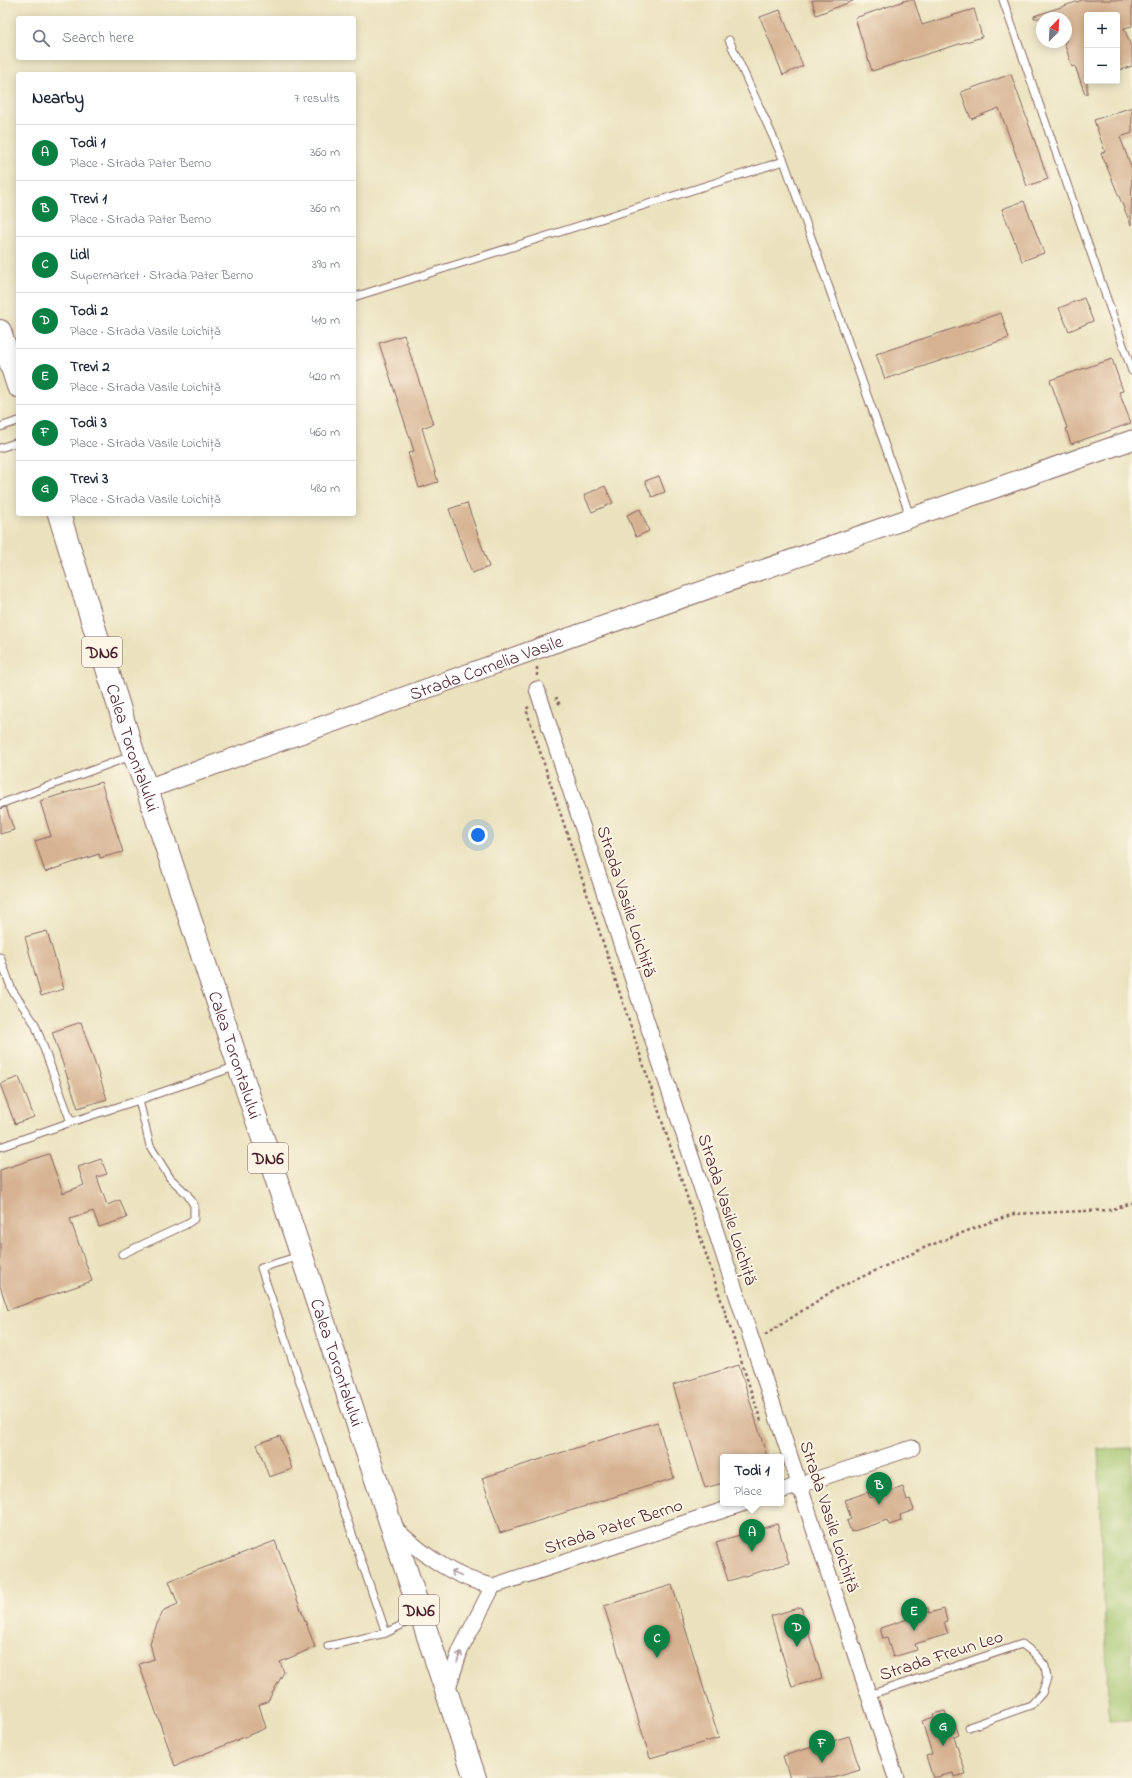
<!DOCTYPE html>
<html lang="en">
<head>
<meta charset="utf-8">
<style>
	:root { --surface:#fff; --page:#f2f2f3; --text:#1f2937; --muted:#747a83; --line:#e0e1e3; --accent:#0b8043 }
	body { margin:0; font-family:"Indie Flower",sans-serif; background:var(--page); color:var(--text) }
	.controls { position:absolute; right:12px; top:12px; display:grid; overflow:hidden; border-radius:4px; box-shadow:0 2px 10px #0003 }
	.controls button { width:36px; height:36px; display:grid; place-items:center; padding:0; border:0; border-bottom:1px solid var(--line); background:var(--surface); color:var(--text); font:20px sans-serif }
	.compass { position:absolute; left:1036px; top:12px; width:36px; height:36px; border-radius:50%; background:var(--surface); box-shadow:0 2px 10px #0003; rotate:24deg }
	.you { position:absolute; left:478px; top:835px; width:14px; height:14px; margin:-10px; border:3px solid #fff; border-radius:50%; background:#1a73e8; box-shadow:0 0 0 6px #1a73e833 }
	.badge { display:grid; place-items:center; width:26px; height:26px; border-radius:50%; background:var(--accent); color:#fff; font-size:13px; font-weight:700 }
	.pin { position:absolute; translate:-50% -33px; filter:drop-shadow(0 1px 2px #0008) }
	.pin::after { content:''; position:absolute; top:21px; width:14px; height:12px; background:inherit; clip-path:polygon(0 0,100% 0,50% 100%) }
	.popup { position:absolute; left:720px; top:1454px; width:64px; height:52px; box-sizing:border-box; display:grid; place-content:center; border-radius:4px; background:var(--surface); filter:drop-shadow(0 1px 3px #0005); font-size:13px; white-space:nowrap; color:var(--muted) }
	.popup b { font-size:15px; color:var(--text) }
	.popup::after { content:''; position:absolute; left:50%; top:100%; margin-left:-8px; border:8px solid transparent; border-top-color:var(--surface) }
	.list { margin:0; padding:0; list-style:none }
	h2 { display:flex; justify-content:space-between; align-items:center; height:52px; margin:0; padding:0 16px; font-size:17px }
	h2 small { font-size:13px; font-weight:400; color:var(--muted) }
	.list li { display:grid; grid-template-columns:26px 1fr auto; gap:12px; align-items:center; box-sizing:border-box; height:56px; padding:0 16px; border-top:1px solid var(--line) }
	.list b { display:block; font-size:15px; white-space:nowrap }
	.list p { margin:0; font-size:13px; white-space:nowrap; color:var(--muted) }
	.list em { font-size:13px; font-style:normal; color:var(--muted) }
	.icon { flex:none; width:22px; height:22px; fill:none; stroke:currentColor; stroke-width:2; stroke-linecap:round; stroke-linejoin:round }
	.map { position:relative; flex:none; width:1132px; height:1778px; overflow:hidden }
	.search { position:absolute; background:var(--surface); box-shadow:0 2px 10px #0003; left:16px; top:16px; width:340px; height:44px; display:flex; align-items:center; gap:10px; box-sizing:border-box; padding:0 14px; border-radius:4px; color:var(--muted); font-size:15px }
	.panel { position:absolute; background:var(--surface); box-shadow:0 2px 10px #0003; left:16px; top:72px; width:340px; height:444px; border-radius:4px }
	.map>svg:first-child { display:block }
	.green { fill:#a1c36c; stroke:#76714c }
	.building { fill:#d6b292 }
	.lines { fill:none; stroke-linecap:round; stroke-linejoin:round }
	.service-casing { stroke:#82635e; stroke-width:9 }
	.minor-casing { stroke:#82635e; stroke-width:17 }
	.tertiary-casing { stroke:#82635e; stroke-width:21 }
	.primary-casing { stroke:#82635e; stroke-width:24 }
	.path { stroke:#82635e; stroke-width:2.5; stroke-dasharray:3 3; stroke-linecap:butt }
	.service { stroke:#fff; stroke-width:7 }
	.minor { stroke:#fff; stroke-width:15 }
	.tertiary { stroke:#fff; stroke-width:19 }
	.primary { stroke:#fff; stroke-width:22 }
	.oneway { stroke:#ae9aa0 }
	.labels { text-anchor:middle; stroke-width:4; stroke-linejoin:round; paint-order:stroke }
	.shield { fill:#fcf5e5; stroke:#7f5f63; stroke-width:1 }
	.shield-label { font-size:17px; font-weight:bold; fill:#4a1f2b }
	.street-label { font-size:18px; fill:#4a1f2b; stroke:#fcf5e5 }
</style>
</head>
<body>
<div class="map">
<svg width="1132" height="1778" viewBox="0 0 1132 1778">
	<rect width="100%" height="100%" fill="#fcf5e5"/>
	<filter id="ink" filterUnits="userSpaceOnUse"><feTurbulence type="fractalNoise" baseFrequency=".025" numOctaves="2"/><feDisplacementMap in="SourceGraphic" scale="8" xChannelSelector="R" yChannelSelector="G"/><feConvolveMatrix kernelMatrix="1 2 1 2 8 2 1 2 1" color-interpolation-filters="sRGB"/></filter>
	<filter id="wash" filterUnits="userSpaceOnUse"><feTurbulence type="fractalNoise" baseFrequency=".012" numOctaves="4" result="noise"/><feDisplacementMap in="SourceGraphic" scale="16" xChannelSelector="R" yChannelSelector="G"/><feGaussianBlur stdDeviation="0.9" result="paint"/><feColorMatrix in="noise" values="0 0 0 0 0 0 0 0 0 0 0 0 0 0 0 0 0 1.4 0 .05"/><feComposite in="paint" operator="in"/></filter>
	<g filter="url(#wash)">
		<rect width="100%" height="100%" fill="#eae2be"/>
		<path class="green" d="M1132 1448V1720L1109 1721 1098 1449Z"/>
		<g id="blocks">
			<path class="building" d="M812 0H853V1L816 15Z
				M907 0H914L922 25 974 9 982 37 872 71 855 18Z
				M1082 0H1132V26L1124 28 1132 49V66L1117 71V15H1087V94H1085L1075 66 1072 67 1064 42H1066V18H1034V16Z
				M780 10 803 66 783 75 760 17Z
				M1011 74 1048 179 1027 186 999 108 971 119 961 92Z
				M1132 107V133L1120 137 1132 169 1131 225 1101 153 1105 152 1094 120Z
				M1024 201 1044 253 1022 261 1002 209Z
				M1084 298 1093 321 1069 331 1059 308Z
				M1001 313 1009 338 885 379 876 354Z
				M404 335 433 424 422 428 438 482 419 488 408 453 414 451 379 343Z
				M1112 359 1123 391 1119 392 1131 423 1071 444 1066 429 1067 428 1050 380Z
				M659 476 665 492 652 497 645 481Z
				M605 486 613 503 592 512 584 495Z
				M467 503 489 567 472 573 449 509Z
				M640 509 649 531 636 537 627 515Z
				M101 782 123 852 100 858 99 854 45 872 35 841 51 836 40 801Z
				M6 807 14 830 0 834V809Z
				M47 931 64 989 41 996 25 937Z
				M81 1022 107 1099 78 1108 52 1032Z
				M19 1077 34 1117 15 1124 0 1084Z
				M49 1154 63 1193 84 1185 78 1167 101 1159 107 1174 97 1177 107 1205 120 1200 127 1218 99 1227 93 1211 70 1219 92 1281 8 1310 0 1286V1170Z
				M739 1365 767 1457H723V1483L705 1488 673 1385Z
				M657 1422 674 1478 500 1533 482 1478Z
				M280 1436 292 1469 269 1477 257 1444Z
				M903 1487 907 1500 910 1499 914 1510 900 1515 901 1521 889 1525 887 1520 851 1532 847 1521 851 1519 845 1500 868 1492 870 1498Z
				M777 1524 789 1563 728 1581 716 1542Z
				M275 1541 315 1647 280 1662 284 1672 268 1701 259 1705 266 1728 175 1766 139 1664 154 1659 150 1643 157 1624 164 1610 178 1604 169 1581Z
				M672 1585 719 1738 650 1758 604 1606Z
				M801 1607 822 1678 792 1687 771 1616Z
				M928 1608 929 1613 944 1609 947 1621 944 1622 948 1634 915 1644 917 1650 893 1657 887 1638 883 1639 880 1628 917 1616 915 1611Z
				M945 1711 950 1725 955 1723 959 1735 954 1737 966 1774 954 1777 953 1773 933 1778 926 1756 932 1754 922 1721 934 1717 933 1714Z
				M849 1736 860 1770 833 1778H790L783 1756Z"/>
		</g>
	</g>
	<g filter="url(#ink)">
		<use href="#blocks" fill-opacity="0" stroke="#82635e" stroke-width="1"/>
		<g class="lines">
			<g class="service-casing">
				<path id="service" d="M1003 0 1132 371
					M729 40 784 161 910 516
					M354 297 784 161
					M0 427 18 421
					M0 448 18 442
					M0 804 131 756
					M0 957 12 990 35 1024 71 1122 139 1100 237 1066
					M0 1147 71 1122
					M122 1254 185 1225 194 1219V1205L187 1194 170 1178 150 1146 139 1100
					M299 1256 261 1268 386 1633
					M328 1646 386 1633 419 1616
					M869 1695 1022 1644 1035 1654 1045 1666 1047 1679 1042 1693 1031 1705 969 1727"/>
			</g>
			<g class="minor-casing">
				<path id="minor" d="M537 689 896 1778
					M781 1491 912 1448
					M393 1527C423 1554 453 1578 493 1586L745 1503
					M446 1694 460 1651 493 1586"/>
			</g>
			<g class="tertiary-casing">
				<g id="tertiary">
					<path id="s1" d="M147 789 537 649 1132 440"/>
				</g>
			</g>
			<g class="primary-casing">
				<g id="primary">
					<path d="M0 331 18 386"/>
					<path id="s2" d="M59 514 134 755 147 789 475 1778"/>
				</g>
			</g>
			<path class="path" d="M537 676V665
				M555 699 557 698 560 706
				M529 707 526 709 761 1421
				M765 1335 834 1290 926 1247 985 1224 1014 1214 1110 1210 1132 1203"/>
			<use href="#service" class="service"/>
			<use href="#minor" class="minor"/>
			<use href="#tertiary" class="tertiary"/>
			<use href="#primary" class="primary"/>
		</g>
		<defs><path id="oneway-shaft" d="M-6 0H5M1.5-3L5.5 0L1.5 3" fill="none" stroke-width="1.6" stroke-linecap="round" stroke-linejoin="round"/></defs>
		<g class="oneway">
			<use href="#oneway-shaft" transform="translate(456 1574) rotate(-155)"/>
			<use href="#oneway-shaft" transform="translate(459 1657) rotate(-71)"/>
		</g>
	</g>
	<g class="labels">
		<g class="shield">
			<rect x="82" y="637" width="40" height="30" rx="3"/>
			<rect x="248" y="1143" width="40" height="30" rx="3"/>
			<rect x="399" y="1595" width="40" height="30" rx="3"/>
		</g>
		<g class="shield-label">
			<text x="102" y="658">DN6</text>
			<text x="268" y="1164">DN6</text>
			<text x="419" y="1616">DN6</text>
		</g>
		<g class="street-label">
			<text dy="6" stroke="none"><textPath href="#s1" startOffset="360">Strada Cornelia Vasile</textPath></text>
			<text dy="6" stroke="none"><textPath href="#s2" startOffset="245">Calea Torontalului</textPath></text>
			<text transform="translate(627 901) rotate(72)" y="6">Strada Vasile Loichiță</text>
			<text dy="6" stroke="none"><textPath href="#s2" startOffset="569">Calea Torontalului</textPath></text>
			<text transform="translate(728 1209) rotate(72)" y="6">Strada Vasile Loichiță</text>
			<text dy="6" stroke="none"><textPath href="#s2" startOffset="893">Calea Torontalului</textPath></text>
			<text transform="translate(830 1516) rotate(72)" y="6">Strada Vasile Loichiță</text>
			<text transform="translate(613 1526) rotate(-18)" y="6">Strada Pater Berno</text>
			<text transform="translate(941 1655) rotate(-18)" y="6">Strada Freun Leo</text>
		</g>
	</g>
</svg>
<div class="controls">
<button>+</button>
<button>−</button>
</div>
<svg class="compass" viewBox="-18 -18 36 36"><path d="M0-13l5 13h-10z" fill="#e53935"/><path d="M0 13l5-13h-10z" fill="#747a83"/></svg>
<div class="you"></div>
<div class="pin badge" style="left:752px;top:1552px">A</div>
<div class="popup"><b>Todi 1</b>Place</div>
<div class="pin badge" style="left:879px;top:1505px">B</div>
<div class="pin badge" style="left:657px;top:1658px">C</div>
<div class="pin badge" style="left:797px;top:1647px">D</div>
<div class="pin badge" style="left:914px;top:1631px">E</div>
<div class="pin badge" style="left:822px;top:1763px">F</div>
<div class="pin badge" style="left:943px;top:1746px">G</div>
<div class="search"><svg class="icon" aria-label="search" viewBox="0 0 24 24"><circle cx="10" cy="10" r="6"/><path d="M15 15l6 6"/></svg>Search here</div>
<section class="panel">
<h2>Nearby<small>7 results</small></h2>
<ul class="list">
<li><span class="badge">A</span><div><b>Todi 1</b><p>Place · Strada Pater Berno</p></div><em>360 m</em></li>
<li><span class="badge">B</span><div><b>Trevi 1</b><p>Place · Strada Pater Berno</p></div><em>360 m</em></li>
<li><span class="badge">C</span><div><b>Lidl</b><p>Supermarket · Strada Pater Berno</p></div><em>390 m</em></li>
<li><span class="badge">D</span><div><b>Todi 2</b><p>Place · Strada Vasile Loichiță</p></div><em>410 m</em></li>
<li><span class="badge">E</span><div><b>Trevi 2</b><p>Place · Strada Vasile Loichiță</p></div><em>420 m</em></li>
<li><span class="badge">F</span><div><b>Todi 3</b><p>Place · Strada Vasile Loichiță</p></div><em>460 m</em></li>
<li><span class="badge">G</span><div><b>Trevi 3</b><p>Place · Strada Vasile Loichiță</p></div><em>480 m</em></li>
</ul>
</section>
</div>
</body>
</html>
